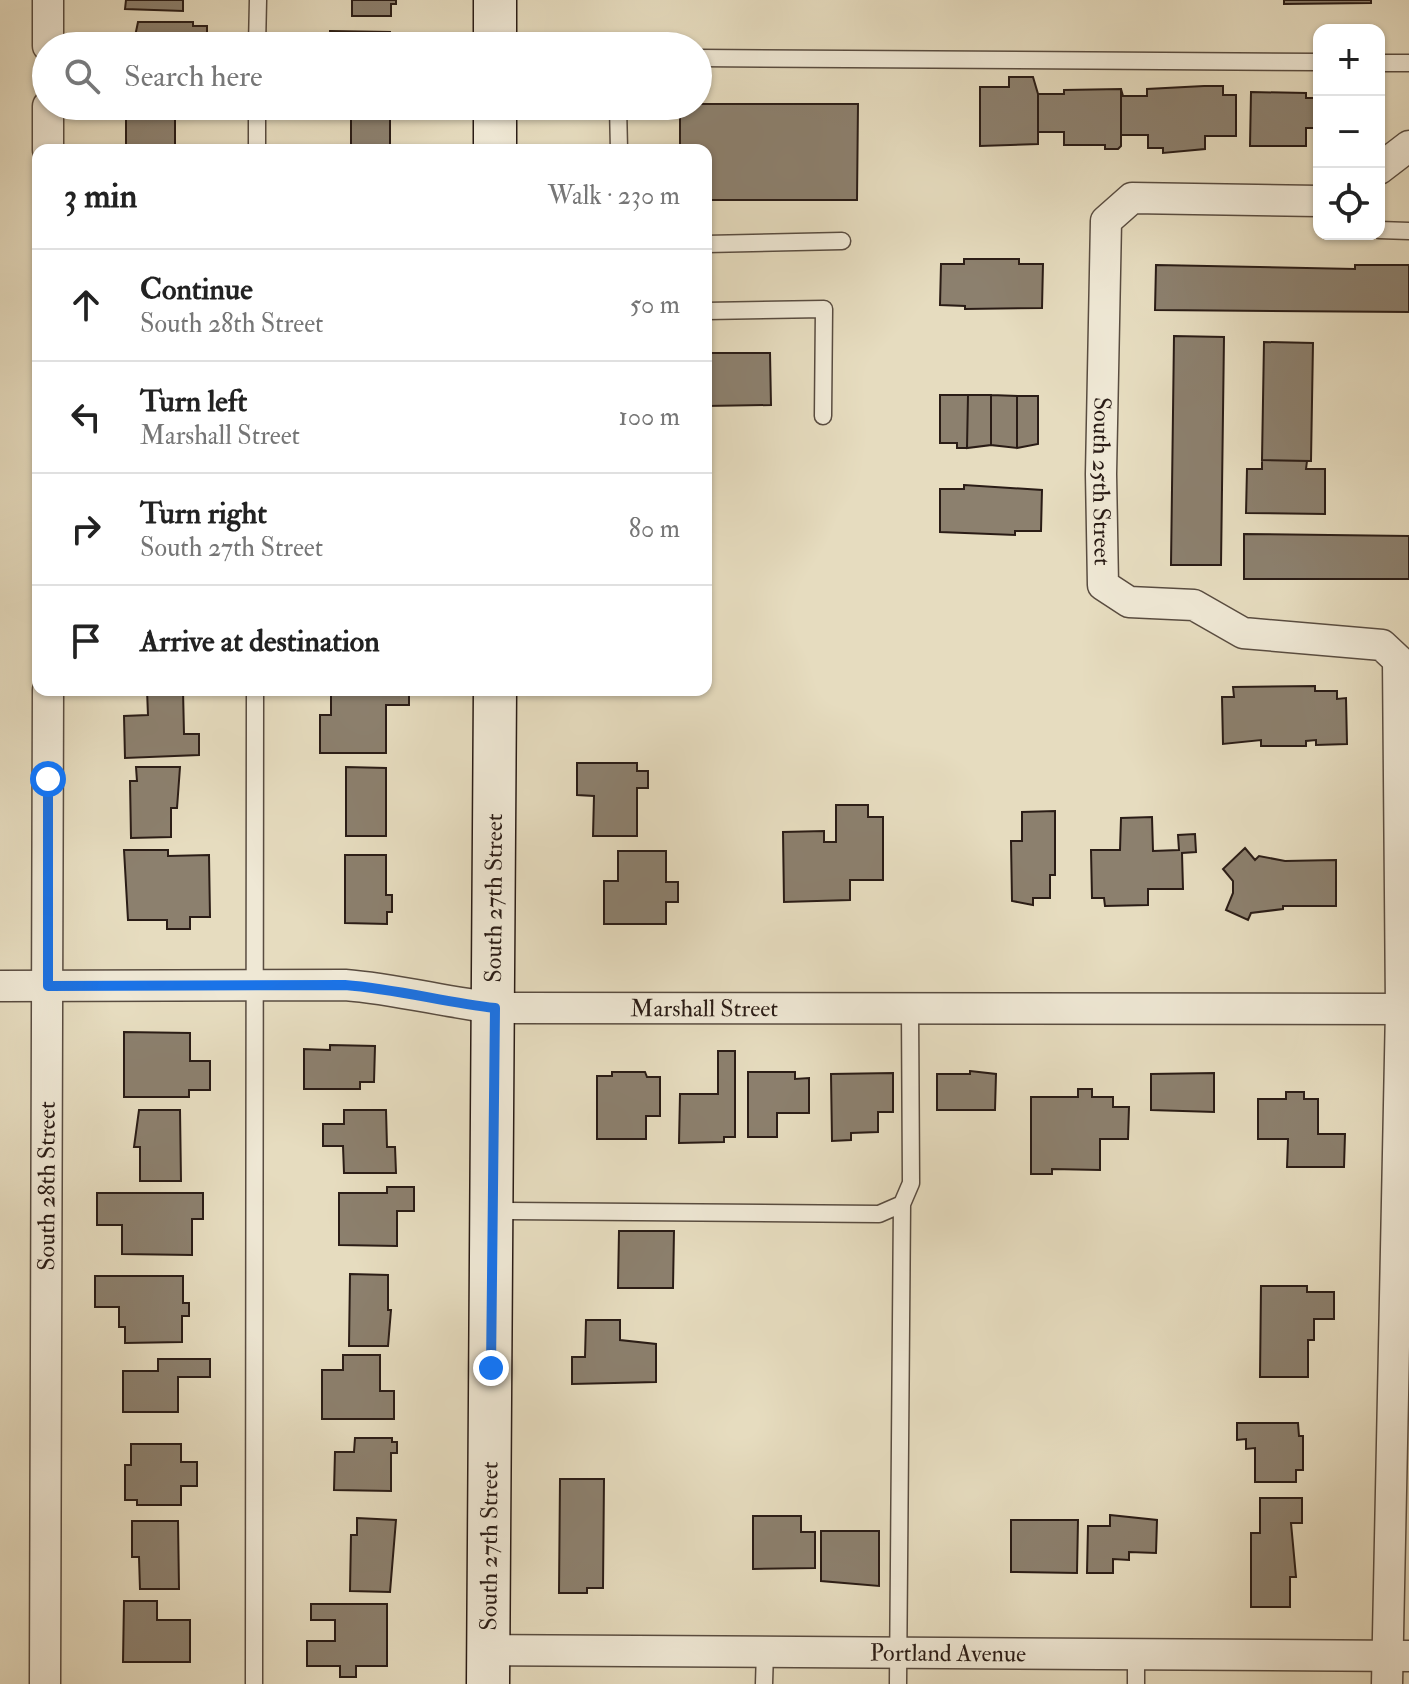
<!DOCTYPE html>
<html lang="en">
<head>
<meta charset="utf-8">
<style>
	:root { --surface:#fff; --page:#f6f6f6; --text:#222; --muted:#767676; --line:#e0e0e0 }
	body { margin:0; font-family:"IM FELL Double Pica",serif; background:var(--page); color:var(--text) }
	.controls { position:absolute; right:24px; top:24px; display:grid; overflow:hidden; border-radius:16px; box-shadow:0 2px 6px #0004 }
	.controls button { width:72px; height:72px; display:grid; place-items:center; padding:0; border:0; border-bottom:2px solid var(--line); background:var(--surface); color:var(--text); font:40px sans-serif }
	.stop { position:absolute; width:24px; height:24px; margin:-18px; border:6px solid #1a73e8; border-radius:50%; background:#fff }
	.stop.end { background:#1a73e8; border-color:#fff; box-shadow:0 2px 8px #0008 }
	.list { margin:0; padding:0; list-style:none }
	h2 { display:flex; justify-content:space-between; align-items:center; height:104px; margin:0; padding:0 32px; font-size:34px }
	h2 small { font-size:26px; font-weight:400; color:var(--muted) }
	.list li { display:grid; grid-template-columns:52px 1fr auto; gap:24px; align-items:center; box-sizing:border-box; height:112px; padding:0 32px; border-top:2px solid var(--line) }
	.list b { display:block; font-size:30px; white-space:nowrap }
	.list p { margin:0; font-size:26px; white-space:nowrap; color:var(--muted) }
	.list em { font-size:26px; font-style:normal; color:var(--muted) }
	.icon { flex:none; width:44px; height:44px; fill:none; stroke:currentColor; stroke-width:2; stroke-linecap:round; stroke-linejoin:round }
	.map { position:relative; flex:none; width:1409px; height:1684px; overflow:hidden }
	.search { position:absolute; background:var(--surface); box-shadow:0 2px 6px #0004; left:32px; top:32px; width:680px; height:88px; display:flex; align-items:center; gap:20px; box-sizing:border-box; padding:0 28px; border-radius:44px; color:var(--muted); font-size:30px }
	.panel { position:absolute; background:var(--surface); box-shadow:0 2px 6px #0004; left:32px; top:144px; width:680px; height:552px; border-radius:16px }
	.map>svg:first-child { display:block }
	.building { fill:#8c806e; stroke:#2a1c16; stroke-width:2 }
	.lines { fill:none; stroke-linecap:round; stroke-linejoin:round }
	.service-casing { stroke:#594c40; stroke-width:19 }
	.minor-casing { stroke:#594c40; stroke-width:33 }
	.secondary-casing { stroke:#2a1c16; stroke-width:45 }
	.service { stroke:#efe8d5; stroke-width:16 }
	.minor { stroke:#efe8d5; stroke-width:30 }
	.secondary { stroke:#efe8d5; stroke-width:42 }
	.route { stroke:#1a73e8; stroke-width:10 }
	.labels { text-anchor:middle; stroke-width:6; stroke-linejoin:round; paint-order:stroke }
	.street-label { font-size:24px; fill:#2a1c16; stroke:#efe8d5 }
</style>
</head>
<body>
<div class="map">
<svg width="1409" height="1684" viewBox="0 0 1409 1684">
	<rect width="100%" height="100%" fill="#e6dcbf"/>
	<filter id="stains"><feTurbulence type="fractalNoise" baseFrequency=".0025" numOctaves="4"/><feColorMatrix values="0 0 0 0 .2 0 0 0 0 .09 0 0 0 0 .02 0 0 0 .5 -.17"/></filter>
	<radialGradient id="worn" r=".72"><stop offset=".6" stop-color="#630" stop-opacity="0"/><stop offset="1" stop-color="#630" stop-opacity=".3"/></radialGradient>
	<path class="building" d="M126 0H183V11L125 9Z
		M352 0H396V4H391V16H352Z
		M1284 0H1371V3L1284 4Z
		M138 22H193V26H207V46H133Z
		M330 31 390 32V46H330Z
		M1009 77H1033L1038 94V144L980 146V87H1009Z
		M1204 86H1223V95H1236V136H1205V149L1163 153V148H1148V135H1121V89L1123 96H1147V89Z
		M1121 89V146L1118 149H1105V145H1064V132H1038V94H1064V90Z
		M1251 92 1306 93V98H1319V128H1306V146H1250Z
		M698 104H858L857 200H706V150H680V106Z
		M126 106H175V150L126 147Z
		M351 113H390V150H351Z
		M964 259H1019V264H1043L1042 308 965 309V306L940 305 941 264H964Z
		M1156 265 1355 269V265H1409V312L1155 310Z
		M1174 336 1224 337 1221 565H1171Z
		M1264 342 1313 343 1311 461 1262 460Z
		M706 353H770L771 405 706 406Z
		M940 395H968L967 448H957V443H940Z
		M968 395H991V445L967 448Z
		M991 395 1017 396V448L991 445Z
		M1017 396H1038V444L1017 448Z
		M1262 460 1307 461 1306 469H1325V514L1246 513 1247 469H1262Z
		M964 485 1042 490 1041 531H1015V535L940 532V489H964Z
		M1244 534 1409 536V579H1244Z
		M1315 686V691H1337V699L1346 698 1347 744 1316 745V740L1306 741V746H1261V740L1223 744 1222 697H1234L1233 687Z
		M147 690H183L184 734H199V755L125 758 124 716 148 715Z
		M331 690H409V705H386V753H320V715H331Z
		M577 763H637V771H648V788H637V836H593L594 796 577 795Z
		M136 767H180L177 808H171V837L131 838 130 781H137Z
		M346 767 386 768V836H346Z
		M836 805H868V817H883V880H850V900L784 902 783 832 824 831V842H836Z
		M1055 811V875H1050V898H1033V905L1012 901 1011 841H1022V812Z
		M1152 817 1153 851 1179 850 1178 835 1195 834 1196 852 1182 853 1183 889H1148V905L1105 906 1104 898H1092L1091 850H1120L1121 818Z
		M1245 848 1255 860 1259 856 1285 861 1336 860V906H1283V909L1251 913 1248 920 1226 910 1233 893V881L1223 869Z
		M124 850H168V856L209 855 210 917H190V929H167V920H128Z
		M618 851H666V882H678V902H666V924H604V881H618Z
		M345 855H386V895H392V912H387V924L345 923Z
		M124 1032 190 1033V1061H210V1090H189V1097H124Z
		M330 1045 375 1046 374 1082H360V1089H304V1049L330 1050Z
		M718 1051H735V1137H724V1142L679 1143 680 1094H718Z
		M970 1071 996 1074 995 1110H937V1074H970Z
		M612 1072H645L647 1077H660V1116H646V1139H597V1076H612Z
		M748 1072H795V1079L809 1078V1113H777V1137H748Z
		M893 1073V1112H878V1132L851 1133V1140L832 1141 831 1074Z
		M1214 1073V1112L1151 1110V1074Z
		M1078 1089H1092V1097H1113V1107H1129L1128 1139H1100V1170L1052 1169V1174H1031V1097H1078Z
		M1286 1092H1304V1099H1318V1134H1345L1344 1167H1287L1288 1139H1258V1099H1286Z
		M139 1110H180L181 1181H140V1147H134Z
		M344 1110H386L387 1147H395L396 1173H344L343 1146H323V1124H344Z
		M387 1187H414V1211H397V1246L339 1245V1193H387Z
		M97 1193H203V1219H192V1255L122 1254V1225H97Z
		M619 1231H674L673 1288H618Z
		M350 1274 388 1275V1310H391L388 1346H349Z
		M95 1276H183V1303H189V1316H182V1342L125 1343V1327H119V1307H95Z
		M1261 1286H1307V1292H1334V1319H1314V1340H1308V1377H1260Z
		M586 1320H620V1340L656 1344V1382L572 1384V1357H585Z
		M343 1355H380V1391H394V1419H322V1370H343Z
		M158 1359H210V1377H178V1412H123V1371H158Z
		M1237 1423H1298L1299 1436H1303V1470H1296V1482H1255V1448L1246 1449V1439L1237 1440Z
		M355 1438H392V1442H397V1453H391V1491L334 1490 335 1452H354Z
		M131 1444H181V1462H197V1486H181V1505H137V1500H125V1465H131Z
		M560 1479H604L603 1588H587V1593H559Z
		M1260 1498H1302V1523H1291L1296 1577H1290V1607H1251V1533H1260Z
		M1110 1515 1157 1520 1156 1553 1129 1552V1560L1113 1559V1573H1087L1088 1526H1110Z
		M753 1516H801V1532H815V1568L753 1569Z
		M357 1518 396 1520 390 1592 350 1591 351 1535H357Z
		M1011 1520H1078L1077 1573 1011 1572Z
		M132 1521H178L179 1589H140L139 1557H132Z
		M821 1531H879V1586L821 1581Z
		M124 1601H157V1620H190V1662H123Z
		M311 1604H387V1666H356V1677H340V1666H307V1641H335V1620H311Z"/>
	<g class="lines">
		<g class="service-casing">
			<path id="service" d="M257 46 258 0
				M698 58 1319 62
				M1379 63H1409
				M618 106 619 150
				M257 150V106
				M1379 230 1409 231
				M706 244 842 241
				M706 311 824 309 823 416
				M493 1211 879 1214 902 1204 911 1183 910 1008
				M1136 1654V1684
				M254 1684 255 690
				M764 1684 765 1651
				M898 1684 902 1204"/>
		</g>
		<g class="minor-casing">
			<g id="minor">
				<path d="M48 0V46"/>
				<path d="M48 106V150"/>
				<path d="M1379 169 1409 146"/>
				<path id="s1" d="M1319 201 1132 198 1106 221 1101 474 1103 585 1129 602 1194 605 1243 633 1382 645 1398 660 1401 1009 1387 1684"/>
				<path id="s2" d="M0 986 345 985C396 989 444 1002 495 1008L1409 1009"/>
				<path id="s3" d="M488 1650 1409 1656"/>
				<path id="s4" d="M45 1684 48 690"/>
			</g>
		</g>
		<g class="secondary-casing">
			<g id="secondary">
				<path d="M495 0V46"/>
				<path d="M495 150V106"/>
				<path id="s5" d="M488 1684 495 690"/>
			</g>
		</g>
		<use href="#service" class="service"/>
		<use href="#minor" class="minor"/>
		<use href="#secondary" class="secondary"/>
	</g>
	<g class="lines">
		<path class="route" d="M48 779V986L345 985C396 989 444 1002 495 1008L491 1368"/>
	</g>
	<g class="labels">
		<g class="street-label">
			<text dy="8" stroke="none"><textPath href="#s1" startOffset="482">South 25th Street</textPath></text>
			<text dy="8" stroke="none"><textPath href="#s5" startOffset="786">South 27th Street</textPath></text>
			<text dy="8" stroke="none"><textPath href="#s2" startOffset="706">Marshall Street</textPath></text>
			<text dy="8" stroke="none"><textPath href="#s4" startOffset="498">South 28th Street</textPath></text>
			<text dy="8" stroke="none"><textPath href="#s5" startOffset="138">South 27th Street</textPath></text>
			<text dy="8" stroke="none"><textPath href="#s3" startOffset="460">Portland Avenue</textPath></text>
		</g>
	</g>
	<rect width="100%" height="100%" filter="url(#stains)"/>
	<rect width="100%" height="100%" fill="url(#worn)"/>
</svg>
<div class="controls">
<button>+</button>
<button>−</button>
<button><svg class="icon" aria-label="locate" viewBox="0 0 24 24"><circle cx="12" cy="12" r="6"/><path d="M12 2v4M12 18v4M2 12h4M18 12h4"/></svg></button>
</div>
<div class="stop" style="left:48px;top:779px"></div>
<div class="stop end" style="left:491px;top:1368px"></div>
<div class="search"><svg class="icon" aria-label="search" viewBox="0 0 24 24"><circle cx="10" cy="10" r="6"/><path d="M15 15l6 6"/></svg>Search here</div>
<section class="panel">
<h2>3 min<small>Walk · 230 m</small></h2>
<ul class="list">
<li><svg class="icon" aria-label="ahead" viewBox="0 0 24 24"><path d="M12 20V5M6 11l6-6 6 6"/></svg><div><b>Continue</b><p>South 28th Street</p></div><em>50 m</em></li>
<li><svg class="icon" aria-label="left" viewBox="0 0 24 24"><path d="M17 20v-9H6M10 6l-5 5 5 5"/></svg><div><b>Turn left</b><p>Marshall Street</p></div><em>100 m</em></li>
<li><svg class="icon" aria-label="right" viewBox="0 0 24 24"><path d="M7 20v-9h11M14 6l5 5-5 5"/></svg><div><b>Turn right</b><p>South 27th Street</p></div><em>80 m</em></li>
<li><svg class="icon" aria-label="arrive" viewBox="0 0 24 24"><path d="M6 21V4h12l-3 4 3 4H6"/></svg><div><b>Arrive at destination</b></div></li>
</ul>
</section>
</div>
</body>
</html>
